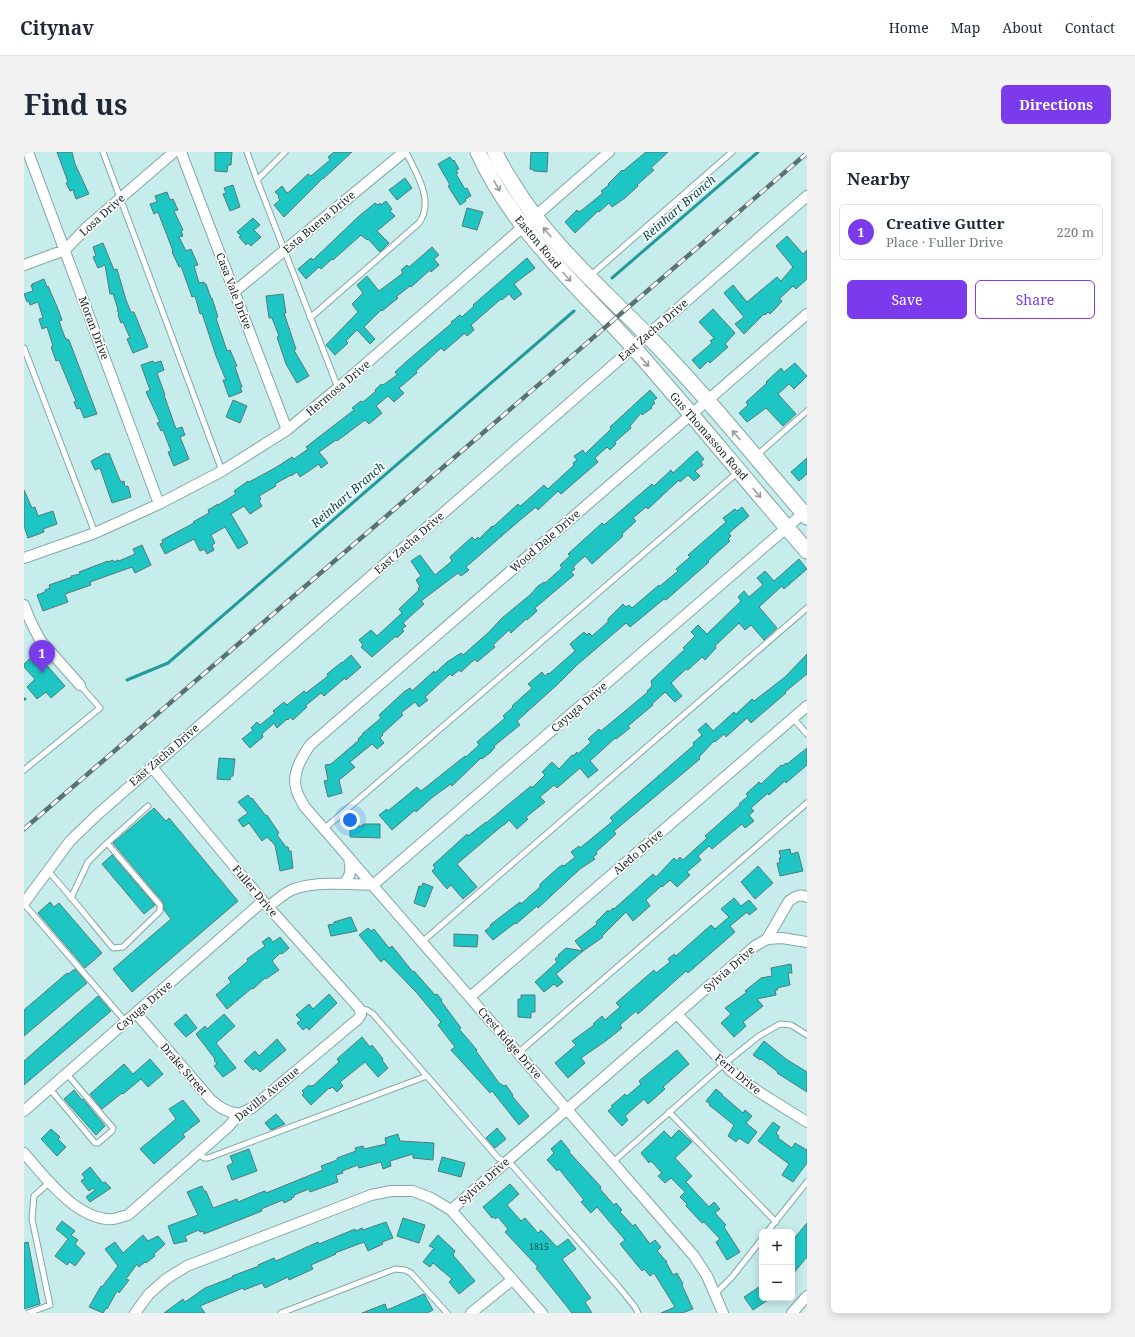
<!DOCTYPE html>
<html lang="en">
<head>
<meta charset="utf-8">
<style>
	:root { --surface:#fff; --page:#f2f2f3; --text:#1f2937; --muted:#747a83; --line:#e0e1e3; --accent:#7c3aed }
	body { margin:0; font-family:"Noto Serif",serif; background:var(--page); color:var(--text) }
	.controls { position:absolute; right:12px; bottom:12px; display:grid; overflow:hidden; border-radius:6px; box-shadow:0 2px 10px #0003 }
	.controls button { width:36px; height:36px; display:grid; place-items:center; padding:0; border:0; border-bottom:1px solid var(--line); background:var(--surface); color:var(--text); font:20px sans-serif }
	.you { position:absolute; left:326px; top:668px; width:14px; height:14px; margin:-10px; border:3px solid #fff; border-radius:50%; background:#1a73e8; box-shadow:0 0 0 6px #1a73e833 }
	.badge { display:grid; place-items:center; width:26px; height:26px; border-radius:50%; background:var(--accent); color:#fff; font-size:13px; font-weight:700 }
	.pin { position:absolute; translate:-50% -33px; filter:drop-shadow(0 1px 2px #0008) }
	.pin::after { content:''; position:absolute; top:21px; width:14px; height:12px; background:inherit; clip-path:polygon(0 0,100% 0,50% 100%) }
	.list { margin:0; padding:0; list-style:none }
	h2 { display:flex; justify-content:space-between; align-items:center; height:52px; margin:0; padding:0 16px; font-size:17px }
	h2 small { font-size:13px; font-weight:400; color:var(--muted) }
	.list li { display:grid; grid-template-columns:26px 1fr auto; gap:12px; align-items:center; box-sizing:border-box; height:56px; margin:0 8px 8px; padding:0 8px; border:1px solid var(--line); border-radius:6px }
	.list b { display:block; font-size:15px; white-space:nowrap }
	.list p { margin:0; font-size:13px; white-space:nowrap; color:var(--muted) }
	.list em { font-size:13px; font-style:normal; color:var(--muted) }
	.actions { display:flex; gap:8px; padding:12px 16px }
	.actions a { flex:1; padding:9px 0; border:1px solid var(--accent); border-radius:6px; text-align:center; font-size:14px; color:var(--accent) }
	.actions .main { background:var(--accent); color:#fff }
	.map { position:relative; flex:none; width:783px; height:1161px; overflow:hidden; border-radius:6px }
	header { display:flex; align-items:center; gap:24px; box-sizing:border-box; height:56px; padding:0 20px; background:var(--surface); border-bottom:1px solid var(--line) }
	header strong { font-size:19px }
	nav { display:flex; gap:22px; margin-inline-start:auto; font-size:14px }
	.intro { display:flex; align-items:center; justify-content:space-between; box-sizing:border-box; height:96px; padding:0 24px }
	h1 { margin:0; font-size:28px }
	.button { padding:10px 18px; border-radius:6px; background:var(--accent); color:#fff; font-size:14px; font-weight:700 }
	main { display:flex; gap:24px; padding:0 24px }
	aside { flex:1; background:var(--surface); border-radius:6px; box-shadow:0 2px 10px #0003 }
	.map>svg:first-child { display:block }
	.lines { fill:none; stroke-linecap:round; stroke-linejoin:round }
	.stream { stroke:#249b99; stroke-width:3 }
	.building { fill:#1dc5c3; stroke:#567a79 }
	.service-casing { stroke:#82a8a6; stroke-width:7 }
	.minor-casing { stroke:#82a8a6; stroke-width:12 }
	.secondary-casing { stroke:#82a8a6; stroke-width:17 }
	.service { stroke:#fff; stroke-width:5 }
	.minor { stroke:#fff; stroke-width:10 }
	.secondary { stroke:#fff; stroke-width:15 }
	.rail-casing { stroke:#5a7372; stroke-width:4.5 }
	.rail { stroke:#fff; stroke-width:3; stroke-dasharray:9; stroke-linecap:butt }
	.oneway { stroke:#979d9d }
	.labels { text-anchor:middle; stroke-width:3.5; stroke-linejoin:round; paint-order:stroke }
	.number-label { font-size:9px; fill:#184e4c }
	.street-label { font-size:11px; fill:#172625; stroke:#fff }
	.water-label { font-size:12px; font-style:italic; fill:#054a49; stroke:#fff }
</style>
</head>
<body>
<header>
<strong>Citynav</strong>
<nav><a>Home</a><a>Map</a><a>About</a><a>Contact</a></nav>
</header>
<div class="intro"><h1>Find us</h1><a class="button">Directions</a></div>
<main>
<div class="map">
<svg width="783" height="1161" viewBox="0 0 783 1161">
	<rect width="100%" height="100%" fill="#c6edec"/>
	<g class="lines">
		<path class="stream" d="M588 126 734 0
			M103 528 144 511 550 159
			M0 547H1"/>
	</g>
	<path class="building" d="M33 0H48L51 12 65 42 52 47 49 38 46 39 42 31 44 30Z
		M191 0H208L207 13H204L203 20 191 19Z
		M310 0H328L299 27V26L260 65 250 53 256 48 254 45 255 44 251 40 258 34 263 41 265 40 284 22 287 24 306 8 304 5Z
		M507 0H524L523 20 510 19V18L506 17Z
		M622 0H644L627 16 630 18 613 33 614 34 601 46 588 55 585 51 575 60 574 59 551 81 541 70 553 58 555 60 558 58 579 41 577 39 585 33 584 32 598 18 599 19Z
		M426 5 429 9 430 8 435 17 432 18 434 21 432 22 441 37 443 36 447 44 441 47 442 49 436 53 424 34 426 33 414 12Z
		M381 26 388 36 373 48 365 38Z
		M209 33 216 55 206 59 199 42 202 41 200 36Z
		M143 40 146 48 149 47 154 58 150 59 159 78 157 79 159 84 155 85 162 99 167 97 174 113 170 114 175 131 180 130 181 132H182L187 146H188L194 165 192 166 203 199 206 198 213 214 211 215 218 235H216L218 240 205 245 199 228H202L192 204 178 161 176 162 171 144 168 145 157 114 155 115 148 100 149 99 134 60 130 62 126 52 133 50 131 44Z
		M362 49 368 57 366 59 371 64 353 79 365 91 356 100 344 87 343 88 337 83 309 108 308 107 297 117 295 115 282 127 274 117 287 106 289 108 334 65 351 51 354 53 356 51 357 53Z
		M443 56 459 60 453 78 438 74Z
		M229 66 236 73 230 78 237 85 227 94 224 91 222 93 215 85 217 84 213 80Z
		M763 84 779 102 783 98V127L772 137 769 134 755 147 758 149 752 156 746 162 744 160 741 163 740 162 720 182 711 172 720 165 700 141 709 133 723 150 753 125 757 129 769 115 752 94Z
		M79 91 90 118 93 117 102 148 107 160H110L124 195 109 201 103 187 106 186 99 170 97 171 94 163 95 162 93 158 94 157 89 142H86L81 113 74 116 69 105 72 104 69 95Z
		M408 95 415 103 410 107 415 113 407 120 406 118 387 135 386 134 372 145 374 146 358 159 357 158 340 175 351 187 346 192 333 178 322 189 324 191 311 203 302 193 334 160 328 152 339 141 333 133 343 124 355 139 379 121 377 118 383 113 385 115Z
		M503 106 511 116 490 132 498 142 490 148 485 142 478 148 477 147 447 173 450 178 443 184 441 181 420 199 417 196 392 219 393 221 375 236 380 241 370 250 364 244 352 254 358 261 345 272 341 268 313 289 312 288 295 300 304 311 297 316 295 312 276 325 273 320 267 324V323L251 332 252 334 235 344 237 347 235 349 238 354 226 362 220 354 207 362 224 391 214 397 201 375 187 383 191 391 188 393 190 398 183 402 180 397 176 399 170 387 141 402 136 392 139 391 138 388 170 371 169 370 185 361 184 358 194 352V353L212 342 210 339 224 329 225 330 251 316 268 305 270 307 284 297 282 295 330 258 328 256 337 249 339 250 352 239 351 238 357 232 359 233 373 223 371 220 383 209 428 171 427 170 436 163 438 165 450 154 449 153Z
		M20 127 23 135 24 134 34 157 38 168 35 169 41 186 45 188 73 262 60 266 56 256 53 257 50 250 52 249 35 208 32 209 27 195 29 194 23 175 18 177 15 167 19 166 14 150 6 153 5 149 3 150 0 142 9 139 7 133H9L8 132Z
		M259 142 262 161H260L272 197 270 198 285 224 273 231 262 212 253 185 255 184 248 166H245L242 144Z
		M689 157 711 181 701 192 704 195 686 211 684 209 676 217 668 208 688 191 686 189 690 186 675 170Z
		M129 209 130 211 137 209 140 218 133 221 141 243H140L152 277 158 275 161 283 156 285 165 307 150 314 144 300 147 299 139 278 137 279 133 271 136 270 122 240 126 238 117 213Z
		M771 211 783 224 770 237 765 232 754 242 772 262 759 274 742 256 723 270 715 261 724 253 722 250 743 231 742 230 757 216 760 220Z
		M626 238 633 246 629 249 631 251 627 255 628 256 618 263 617 261 606 274 607 276 591 290 592 292 586 298 583 295 571 306 574 310 537 342 534 339 514 358 512 355 495 369 442 415 445 418 437 424 434 421 397 449 400 452 379 471 382 474 378 477 380 479 373 486 372 484 348 505 337 495 339 493 335 488 347 478 353 484 378 461 375 457 395 438 394 436 396 435 392 428 397 424 387 409 396 403 411 423 428 409 426 405 448 385 451 388 454 385 455 387 468 374 469 375 494 352 496 354 500 351 520 333 524 337 550 313 549 311 553 308 550 304 559 298 561 302 587 277 586 275Z
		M209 248 223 254 216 271 202 265Z
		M673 299 680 307 677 310 679 313 671 319 676 324 670 329 664 323 656 330 655 328 624 357 622 355 609 366 612 369 598 382 599 384 568 412 561 404 549 415 551 417 547 420 550 423 511 456 513 459 503 468 502 467 487 481 485 478 469 493 471 495 453 510 451 507 437 520 435 518 428 524 426 522 401 545 404 548 395 555 391 550 377 561 379 563 358 582 359 583 356 586 360 591 353 597 348 592 326 610 331 615 315 628 318 641 304 645 300 629 304 628 301 613 307 612 335 588 334 587 339 582H338L357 566 355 563 381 539 386 536 388 539 410 519 411 521 423 510 437 501 439 503 465 480 478 466 506 443 514 434 520 430 521 431 538 416 536 413 546 404 544 402 578 371 580 373 628 332 630 334 647 318 649 321Z
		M82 301V303L85 301 95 326 97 330 100 329 101 335 104 334 107 345 88 351 76 316 71 318 67 309Z
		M783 306V322L775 329 767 320Z
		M0 338 8 356 11 355 14 364 29 359 33 372 19 377 20 380 4 386 0 374Z
		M718 355 725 364 705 381 707 384 704 387 706 389 688 405 684 409 685 410 642 448 640 447 606 475 602 471 553 513 534 532 493 569 496 573 470 594 471 595 467 600 458 607 457 606 428 634 427 632 410 644 392 660 391 658 368 678 355 663 363 657 364 659 393 635 397 639 441 604 442 605 455 593 453 590 481 566 479 564 489 555 488 554 508 536 504 532 518 520 521 524 524 521 525 522 551 499 546 492 560 480 563 483 565 481 568 484 584 470V467L599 452 602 455 605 453 608 456 635 433 636 434 654 419 652 417 666 405 664 403 702 370 699 366 711 357 713 359Z
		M118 393 127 413 111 421 108 415 66 430 67 433 41 442 44 450 19 459 13 443 21 440V438L26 436 25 433 48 425 47 424 56 422 55 420 84 409V410L89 408 90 410 94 408 95 409 111 402 109 397Z
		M775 407 783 417 760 437 758 434 735 455 753 476 740 488 727 473 721 478 715 471 691 494 692 496 681 508 678 505 664 518 662 517 647 531 658 544 651 550 641 540 628 552 629 553 604 574 606 576 592 587 591 586 566 609 574 618 564 626 556 616 533 636 530 633 516 645 521 650 502 665 504 667 493 677 485 668 480 673H479L433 712 453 735 439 747 427 733 423 737 408 719 411 716 409 713 443 682 444 684 462 670V671L507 634 508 636 521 623 518 620 528 610 535 617 548 603 549 604 553 600 554 602 567 590 564 587 575 577 577 579 624 540 623 539 628 534 627 529 661 497 659 496 671 484 667 480 674 473 683 482 717 449 714 445 720 439 725 445 739 433 733 426 741 419 750 429Z
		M12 501 41 534 27 546 22 540 13 547 3 535 11 527 0 515V512Z
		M783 502V522L761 540 762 541 727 571 723 566 702 585 700 582 691 590 690 589 675 605 676 607 590 679 592 682 572 700 573 702 569 705 571 707 556 717 514 756 513 754 492 772 491 771 469 788 461 779 467 774 466 773 496 750 497 752 516 735V732L535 715 539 713 540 714 551 705 547 700 555 694 556 696 589 669 586 666 670 593 669 591 678 583 674 578 682 571 689 579 710 560 712 562 728 547 730 549 761 525Z
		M327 503 337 515 322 528 321 526 300 544 297 541 281 554 283 555 269 568 266 565 264 568 263 567 253 576 250 571 238 582 239 585 226 596 218 587 229 578 227 576 233 570 236 573 251 561 249 559 260 550 263 553 280 539 282 541 304 524 303 522 318 510V511Z
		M783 596V613L762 631 761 629 745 643 744 641 727 656 730 659 725 663 730 669 721 676 718 672 688 697 685 694 674 704 677 708 663 720 666 723 653 735 646 728 638 735 637 734 622 748 626 754 609 769 602 760 578 784 579 785 559 799 532 822 539 830 533 835 530 832 520 840 511 830 533 810 531 807 535 804 534 803 542 796 559 799 551 789 573 772 572 770 584 758 585 760 589 756 590 757 629 722 632 725 650 706 653 709 656 705 659 708 683 686 681 684 716 653 715 652 724 644 722 642 735 630 737 632 757 613 758 614 762 611 763 612Z
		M195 606 211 607 209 624H207L206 628 193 627Z
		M224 643 227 647 228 646 242 664 243 663 255 681 253 683 262 695H264L265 699H267L269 716 256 719 251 693 243 685 238 689 225 671 219 675 214 668 224 661 214 650Z
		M130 656 142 669 145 666 214 749 108 840 89 817 147 767 140 758 139 750 89 691Z
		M339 672H356V686L326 685V674H339Z
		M766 697 767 702 774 700 779 719 756 724 753 711H756L755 706H757L755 699Z
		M88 703 131 753 120 762 78 712Z
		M734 714 749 731 731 747 717 730Z
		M399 731 409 735 401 755 390 751 395 734 397 735Z
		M710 746 717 754 725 748 733 757 725 763 723 760 706 774 711 780 664 821 662 819 614 862 612 859 596 873 598 876 583 888 557 906 561 911 544 926 531 911 552 893 548 889 570 873 569 872 578 864 581 868 596 855 592 851 630 818 632 821 646 810 644 807 650 802 652 804 687 773 691 777 705 765 697 757Z
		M26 750 30 755 35 751 78 801 61 816 14 761Z
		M327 765 333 779 307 784 304 773 310 772V770Z
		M344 776 347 779 350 777 365 796 368 794 389 820 390 819 411 843 413 842 418 848 417 849 437 876 435 877 453 898 452 899 475 931 480 934 482 933 489 943 488 944 505 964 495 973 468 939 466 941 427 898 431 895 414 873 417 870 392 840 360 807 357 810 335 783Z
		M430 782 454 783 453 795 430 794Z
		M245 785 249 790 256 785 265 796 258 802 256 801 248 809 255 818 242 827 241 826 229 837 228 836 203 857 192 843 207 830 204 826 224 809 223 807 241 794 238 790Z
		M767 812 768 821H764L766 833 753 836 754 838H751L752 843 733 847 739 854 719 870 722 874 710 885 697 871 707 862 701 856 723 840 721 839 737 826 748 824 747 816Z
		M51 817 63 831 0 884V858L43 821 44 822Z
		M305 842 313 851 285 878 283 875 279 878 273 871 277 868 272 863 285 852 289 857Z
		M497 843H511V860H507V866L494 865V847H497Z
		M74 844 87 859 0 933V909Z
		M162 862 173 876 162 885 150 872Z
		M200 862 211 874 192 891 212 916 199 925 190 914 193 912 190 908 191 907 172 882 181 874 183 877Z
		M338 885 346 895 348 893 359 907 358 908 364 916 354 925 341 910 316 930 319 934 313 940 308 935 306 937 305 936 287 953 278 943 280 941 278 939 285 933 287 935 288 933 289 934 315 910 313 907Z
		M253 887 262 898 236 920 232 916 229 918 220 909 231 899 235 904Z
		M740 889 762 907 783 920V940L753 921 754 920 737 907 736 908 729 903Z
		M653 898 665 912 639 935 641 937 624 952 620 947 601 964 604 968 598 974 584 959 589 955 587 954 601 942 603 944 617 932 615 929Z
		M126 907 139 922 124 935 117 927 99 942 98 941 78 957 66 942 100 912 109 922Z
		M692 937 698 942V943L719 961 721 958 728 964 722 971 733 980 724 992 715 986 712 990 704 984 710 973 685 953 686 952 682 949Z
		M50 938 58 948 59 947 81 974 72 983 40 947Z
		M159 948 176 969 159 982 161 985 130 1012 116 997 152 967 145 957Z
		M252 962 261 972 247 978 241 971Z
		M749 970 756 975 752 981 755 984 754 986 768 996 771 991 783 998V1011L769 1030 758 1023 765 1012 734 989Z
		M473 976 482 987 471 996 462 986Z
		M27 977 36 985 34 987 42 995 33 1004 17 987Z
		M655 978 668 990 651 1006 668 1024 662 1030 685 1055 690 1050 696 1057 691 1061 702 1073 700 1075 716 1100 703 1108 692 1090 696 1087 680 1070 678 1071 662 1054 663 1052 656 1045 661 1040 647 1026 641 1031 634 1024 638 1021 627 1009 625 1011 617 1001 640 979 647 986Z
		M374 982 376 989 410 991 409 1008 389 1006V1002L366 1009 367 1014 359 1017 357 1010 335 1016 334 1013 318 1019 319 1021 312 1023 314 1030 286 1040 285 1037 270 1043V1045L267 1046 268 1047 260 1051 259 1048 237 1057 238 1059 180 1082 179 1079 176 1080 175 1078 161 1084 163 1089 150 1092 144 1074 174 1063 163 1040 178 1034 180 1039H182L189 1056 213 1047 214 1050 238 1040 241 1039 242 1041 299 1018 297 1014 313 1008V1006L332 999 331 996 339 994 340 997 362 992 361 986Z
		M537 988 546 999 545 1000 577 1035 576 1037 590 1053 592 1051 598 1058 596 1060 609 1074 611 1072 626 1092 631 1088 637 1095 633 1099 643 1110H642L649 1123 653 1121 659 1132 658 1133 669 1157 658 1161H637L651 1155 630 1121 626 1124 620 1117 618 1119 596 1092 601 1088 573 1055 567 1061 557 1050 560 1048 535 1017 533 1019 523 1008 530 1001 527 997Z
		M225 997 233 1019 208 1028 203 1014 209 1011 206 1004Z
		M418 1005 441 1011 437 1025 414 1019Z
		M66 1015 79 1031 81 1030 87 1036 66 1050 62 1045 71 1038 69 1036 65 1039 57 1029 61 1026 58 1022Z
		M486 1032 495 1042 483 1053 497 1069 501 1066 514 1081 517 1078 533 1095 544 1087 552 1097 538 1107 567 1146 561 1150 568 1161H548L512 1116 514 1115 481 1080 484 1077 474 1065 471 1067 469 1064 468 1066 459 1055Z
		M379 1066 401 1073 395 1091 373 1084Z
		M38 1069 51 1079 47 1083 54 1088 51 1092 61 1101 51 1114 46 1110 43 1113 31 1104 44 1087 32 1077Z
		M362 1070 369 1086 358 1090 359 1092 344 1099 340 1090 311 1101 312 1102 287 1113 289 1117 265 1128 264 1125 241 1136 238 1131 220 1138 219 1136 176 1154 181 1161H140L159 1147 161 1150 181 1136 209 1125 208 1124 235 1114 234 1113 250 1106 252 1109 294 1090 295 1092 331 1077 332 1079 338 1076 339 1078Z
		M783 1071V1105L768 1123V1089Z
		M119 1083 124 1089 134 1084 141 1092 130 1102 131 1104 122 1111 121 1110 115 1115 113 1112 102 1127 105 1128 95 1141 93 1139 83 1157 82 1156 79 1161 65 1155 77 1134 78 1135 94 1114 81 1097 91 1090 99 1101Z
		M414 1083 431 1099 429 1103 451 1129 435 1142 425 1130 428 1127 409 1111 406 1115 399 1110 410 1096 405 1094Z
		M4 1090 16 1152 0 1157V1091Z
		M738 1133V1146H747L729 1158 720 1145Z
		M400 1142 409 1158 403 1161H338L361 1152 363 1158Z"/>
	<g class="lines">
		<g class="service-casing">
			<path id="service" d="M79 0 198 319
				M223 0 233 28 314 236
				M233 28 261 0
				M566 124 708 0
				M286 166 395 71C411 48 392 22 382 0
				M0 196 71 381
				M732 304 783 259
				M769 566 783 582
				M0 618 76 556 56 533
				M300 677 714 320
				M83 691 124 654
				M24 719C47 744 67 770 89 796L99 795 136 759V753L83 691 64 710 47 746
				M0 752 102 870
				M398 790 783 456
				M336 857 343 858 349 862 474 1006 489 1014 594 1134 611 1155 614 1161
				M494 901 783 651
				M26 937 71 991H74L88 979 89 976 43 922
				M645 960 752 1070
				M174 1001 180 1006H184L403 924
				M589 1010 700 912 735 884 756 872 767 873 783 883
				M743 1080 783 1030
				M691 1142 708 1125 738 1087
				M4 1161 26 1153 8 1067 10 1044 26 1030
				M257 1161 371 1117 381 1118 387 1121 423 1161"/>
		</g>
		<g class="minor-casing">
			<path id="minor" d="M4 0 135 352
				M157 0 263 278
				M0 113 41 98 63 75 150 0
				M210 140 380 0
				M0 406 71 381 135 352 198 319 263 278 314 236 585 0
				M0 453 6 468 16 488 56 533
				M320 731C328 723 327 717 325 706
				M0 751 46 689 74 662 783 44
				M244 755C252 749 261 740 270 737 293 729 325 732 349 733L783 358
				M743 787 758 786 783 790
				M446 845 783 554
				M112 861 187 948C196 956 203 960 215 962
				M653 862 707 919 735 940 783 970
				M0 959 239 749
				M0 1001C21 1025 54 1070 90 1067 94 1066 100 1064 104 1063L204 975 215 962 228 956 334 867 337 862 335 856 239 749 127 614
				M427 1058 731 794 743 787 765 749C772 744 776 742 783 745
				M111 1161 125 1142 142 1127 163 1114 347 1043 367 1039H389L407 1046 427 1058 518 1161
				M447 1161 488 1128
				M699 1161 683 1124 670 1104 280 654C277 648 273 642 272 636 268 621 278 605 286 593L783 162
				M768 1161 783 1144"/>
		</g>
		<g class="secondary-casing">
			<path id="secondary" d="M454 0C489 78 554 134 610 196 669 263 725 332 783 399
				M471 0C475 10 481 20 487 29 523 89 575 134 623 183 680 241 730 304 783 365"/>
		</g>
		<use href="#service" class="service"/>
		<use href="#minor" class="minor"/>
		<use href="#secondary" class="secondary"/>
		<g class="rail-casing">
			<path id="rail" d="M0 677 783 1"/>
		</g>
		<use href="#rail" class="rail"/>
	</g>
	<defs><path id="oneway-shaft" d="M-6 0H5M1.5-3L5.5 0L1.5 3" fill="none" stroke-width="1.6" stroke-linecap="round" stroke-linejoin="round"/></defs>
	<g class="oneway">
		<use href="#oneway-shaft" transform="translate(473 34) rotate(60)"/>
		<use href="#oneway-shaft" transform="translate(523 80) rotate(-131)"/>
		<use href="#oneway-shaft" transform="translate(543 125) rotate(48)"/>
		<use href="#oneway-shaft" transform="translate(621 210) rotate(49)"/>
		<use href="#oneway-shaft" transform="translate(712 283) rotate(-131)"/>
		<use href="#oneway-shaft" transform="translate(733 341) rotate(50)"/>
	</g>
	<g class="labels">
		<g class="number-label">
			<text x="515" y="1098">1815</text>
		</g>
		<g class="street-label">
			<text transform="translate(78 63) rotate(-42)" y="4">Losa Drive</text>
			<text transform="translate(295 70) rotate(-40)" y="4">Esta Buena Drive</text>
			<text transform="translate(514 90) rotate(50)" y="4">Easton Road</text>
			<text transform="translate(210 139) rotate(69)" y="4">Casa Vale Drive</text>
			<text transform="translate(70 176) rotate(69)" y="4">Moran Drive</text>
			<text transform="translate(629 178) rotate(-41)" y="4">East Zacha Drive</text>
			<text transform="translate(314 236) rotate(-40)" y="4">Hermosa Drive</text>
			<text transform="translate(685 284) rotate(49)" y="4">Gus Thomasson Road</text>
			<text transform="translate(521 389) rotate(-41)" y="4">Wood Dale Drive</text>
			<text transform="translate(385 391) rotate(-41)" y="4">East Zacha Drive</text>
			<text transform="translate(555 555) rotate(-41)" y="4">Cayuga Drive</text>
			<text transform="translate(140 603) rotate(-41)" y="4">East Zacha Drive</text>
			<text transform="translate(614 700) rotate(-41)" y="4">Aledo Drive</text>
			<text transform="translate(231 739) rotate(50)" y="4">Fuller Drive</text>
			<text transform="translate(705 817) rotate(-41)" y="4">Sylvia Drive</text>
			<text transform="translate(120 854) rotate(-41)" y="4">Cayuga Drive</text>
			<text transform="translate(486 891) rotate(49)" y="4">Crest Ridge Drive</text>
			<text transform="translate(160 917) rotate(49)" y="4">Drake Street</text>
			<text transform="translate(714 922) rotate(40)" y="4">Fern Drive</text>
			<text transform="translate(243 942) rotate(-39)" y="4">Davilla Avenue</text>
			<text transform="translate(460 1029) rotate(-42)" y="4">Sylvia Drive</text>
		</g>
		<g class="water-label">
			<text transform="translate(655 56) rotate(-41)" y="4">Reinhart Branch</text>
			<text transform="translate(324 343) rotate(-41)" y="4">Reinhart Branch</text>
		</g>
	</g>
</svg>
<div class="controls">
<button>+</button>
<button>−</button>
</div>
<div class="you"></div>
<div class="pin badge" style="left:18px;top:521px">1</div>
</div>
<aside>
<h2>Nearby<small></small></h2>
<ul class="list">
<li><span class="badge">1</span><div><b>Creative Gutter</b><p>Place · Fuller Drive</p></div><em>220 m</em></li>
</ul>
<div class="actions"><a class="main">Save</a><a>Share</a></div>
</aside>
</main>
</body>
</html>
